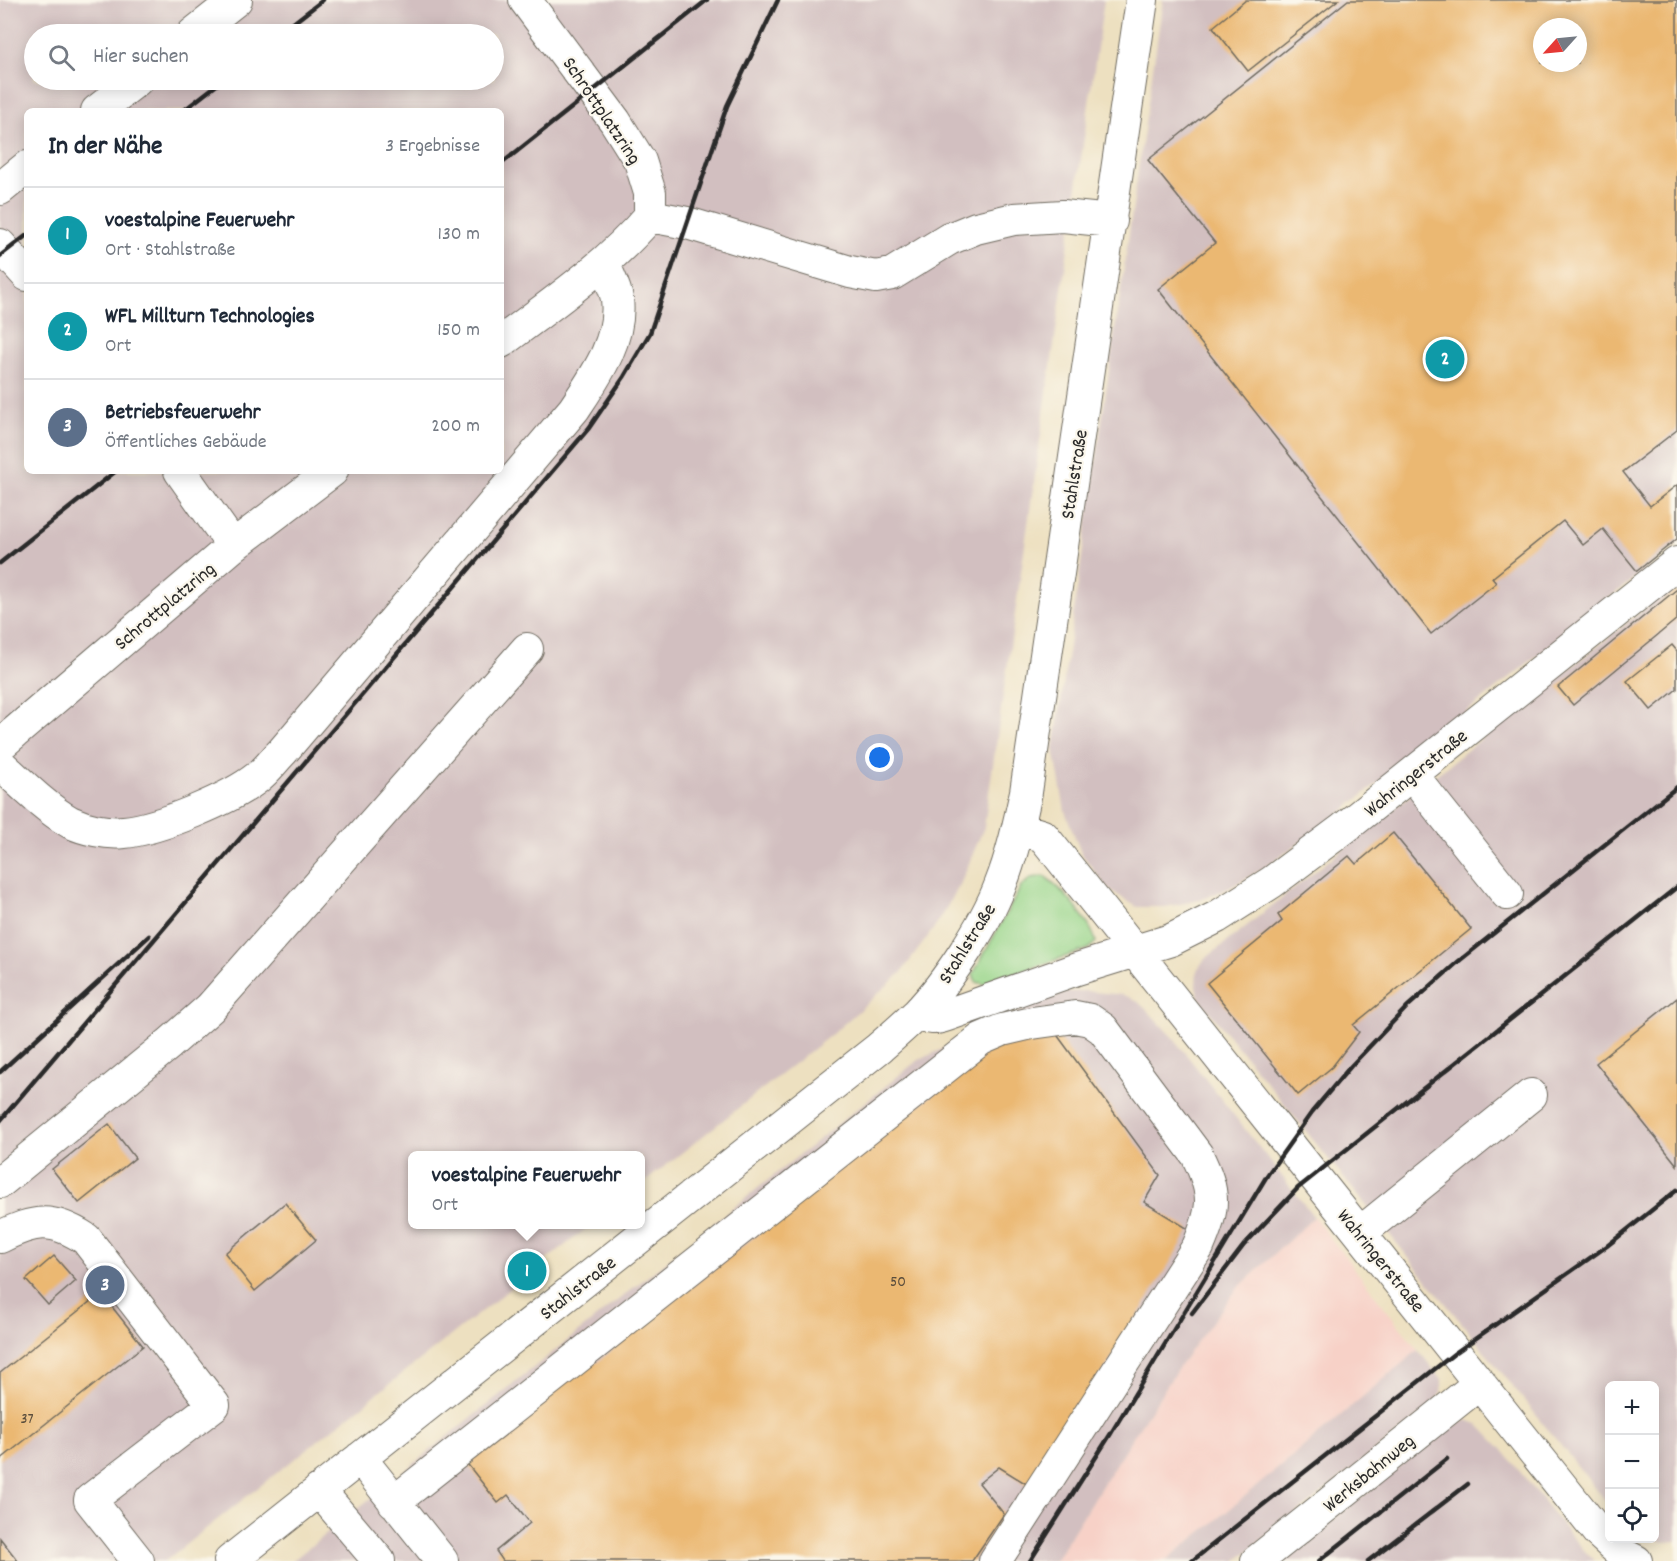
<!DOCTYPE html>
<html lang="de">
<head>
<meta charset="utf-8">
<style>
	:root { --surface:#fff; --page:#f6f6f7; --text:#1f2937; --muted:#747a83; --line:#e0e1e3; --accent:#d93025 }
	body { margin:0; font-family:Dekko,sans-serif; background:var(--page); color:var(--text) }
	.controls { position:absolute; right:18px; bottom:18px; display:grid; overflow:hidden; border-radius:9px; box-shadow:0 3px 15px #0003 }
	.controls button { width:54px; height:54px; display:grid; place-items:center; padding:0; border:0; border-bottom:2px solid var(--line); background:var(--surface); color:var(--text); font:30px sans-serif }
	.compass { position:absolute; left:1533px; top:18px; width:54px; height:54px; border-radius:50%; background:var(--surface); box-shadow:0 3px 15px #0003; rotate:243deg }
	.you { position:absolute; left:880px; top:758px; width:21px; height:21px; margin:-15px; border:4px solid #fff; border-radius:50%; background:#1a73e8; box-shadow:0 0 0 9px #1a73e833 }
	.badge { display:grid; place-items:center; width:39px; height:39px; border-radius:50%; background:var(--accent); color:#fff; font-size:20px; font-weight:700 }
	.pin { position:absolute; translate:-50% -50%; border:3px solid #fff; box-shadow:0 2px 6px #0006 }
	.popup { position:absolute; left:408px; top:1151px; width:237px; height:78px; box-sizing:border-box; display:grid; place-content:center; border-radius:9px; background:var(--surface); filter:drop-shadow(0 2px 4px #0005); font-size:20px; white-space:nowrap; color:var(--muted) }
	.popup b { font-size:22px; color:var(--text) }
	.popup::after { content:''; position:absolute; left:50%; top:100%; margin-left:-12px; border:12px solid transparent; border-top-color:var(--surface) }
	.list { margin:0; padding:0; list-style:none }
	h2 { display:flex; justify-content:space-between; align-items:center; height:78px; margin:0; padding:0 24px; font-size:26px }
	h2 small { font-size:20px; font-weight:400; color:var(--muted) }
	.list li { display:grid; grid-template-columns:39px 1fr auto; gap:18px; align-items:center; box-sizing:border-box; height:96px; padding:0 24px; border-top:2px solid var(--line) }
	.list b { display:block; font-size:22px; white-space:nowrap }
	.list p { margin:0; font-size:20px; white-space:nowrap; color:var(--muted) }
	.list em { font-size:20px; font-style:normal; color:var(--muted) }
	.icon { flex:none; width:33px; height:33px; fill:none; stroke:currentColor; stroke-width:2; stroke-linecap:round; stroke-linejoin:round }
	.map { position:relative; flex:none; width:1677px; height:1561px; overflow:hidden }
	.search { position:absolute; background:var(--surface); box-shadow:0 3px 15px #0003; left:24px; top:24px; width:480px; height:66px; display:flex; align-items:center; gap:15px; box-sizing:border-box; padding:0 21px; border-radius:33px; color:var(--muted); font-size:22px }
	.panel { position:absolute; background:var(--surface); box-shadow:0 3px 15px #0003; left:24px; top:108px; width:480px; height:366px; border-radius:9px }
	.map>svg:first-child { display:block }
	.built { fill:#f7d1c7 }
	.industrial { fill:#d2bfc0; fill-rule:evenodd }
	.green { fill:#99d58a; stroke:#62805a; stroke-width:1.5 }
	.building { fill:#ebb872; fill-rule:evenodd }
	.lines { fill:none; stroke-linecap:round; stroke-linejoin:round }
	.minor-casing { stroke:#6f6a5f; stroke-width:34 }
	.minor { stroke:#fff; stroke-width:32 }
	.rail { stroke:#2b2b2b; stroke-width:4.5 }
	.labels { text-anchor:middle; stroke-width:4.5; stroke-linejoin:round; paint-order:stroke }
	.number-label { font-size:16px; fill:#5b4e3d }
	.street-label { font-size:20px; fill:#2b2b2b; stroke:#fbf7ec }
</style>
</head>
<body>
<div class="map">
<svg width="1677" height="1561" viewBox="0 0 1677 1561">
	<rect width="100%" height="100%" fill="#fbf7ec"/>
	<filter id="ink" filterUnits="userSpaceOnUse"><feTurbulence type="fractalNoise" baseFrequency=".0167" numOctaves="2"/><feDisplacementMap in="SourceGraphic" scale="12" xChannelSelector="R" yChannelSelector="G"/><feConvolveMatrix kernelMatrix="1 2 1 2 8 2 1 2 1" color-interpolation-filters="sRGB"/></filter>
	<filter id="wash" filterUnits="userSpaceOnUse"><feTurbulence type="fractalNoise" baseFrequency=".008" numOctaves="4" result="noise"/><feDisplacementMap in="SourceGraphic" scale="24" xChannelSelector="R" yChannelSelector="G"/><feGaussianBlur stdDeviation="1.35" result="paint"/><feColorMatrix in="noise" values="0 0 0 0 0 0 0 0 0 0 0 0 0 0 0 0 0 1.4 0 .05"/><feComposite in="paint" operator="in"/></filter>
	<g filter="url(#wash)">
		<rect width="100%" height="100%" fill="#ede0c0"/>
		<path class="built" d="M1314 1217 1418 1350 1218 1519 1165 1561H1055L1128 1444 1187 1355 1237 1289Z"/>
		<path class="industrial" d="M0 0H1104L984 827 960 885 934 928 901 973 837 1030 641 1185V1156H413V1224L591 1225 165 1561H0ZM34 34H494V80H34ZM27 111H501V471H27Z
			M1163 0H1677V544L1334 818 1264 868 1229 888 1200 900 1165 907H1137L1108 889 1081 853 1065 811 1054 749ZM1542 27H1578V63H1542Z
			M1677 583V1541L1665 1542 1653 1539 1654 1386H1610L1609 1505 1199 999 1196 986 1197 970 1204 960Z
			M1085 991 1123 995 1136 1000 1150 1013 1174 1039 1314 1217 1237 1289 1187 1355 1128 1444 1055 1561H292L917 1061 1044 1000 1068 992Z
			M1418 1350 1442 1380V1391L1430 1408 1236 1561H1165L1218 1519Z
			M1466 1420 1478 1424 1502 1449 1570 1535 1594 1561H1281L1445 1430Z"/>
		<path class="green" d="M1044 876C1061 887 1091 922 1096 942L1088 949 984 984 976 982 973 974 1021 887 1031 878Z"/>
		<g id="blocks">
			<path class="building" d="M1246 0H1338L1248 71 1213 27Z
				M1348 0H1677V430L1623 472 1650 506 1677 485V539L1637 571 1603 529 1583 545 1563 521 1492 578 1496 583 1431 634 1158 289 1215 243 1148 160ZM1542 27H1578V63H1542Z
				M1677 589V619L1573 705 1558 687Z
				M1672 645 1677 651V689L1651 710 1627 681Z
				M1393 833 1471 929 1353 1025 1359 1032 1332 1067 1298 1095 1207 983 1282 921 1278 915 1349 856 1356 864Z
				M1677 998V1165L1596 1063Z
				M1055 1032 1160 1175 1144 1202 1190 1230 1033 1488 999 1467 979 1483 1004 1514 972 1561H503L496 1551 530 1523 508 1495 498 1503 465 1461 593 1359 596 1363 992 1047Z
				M109 1124 135 1158 79 1203 52 1169Z
				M285 1203 316 1240 255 1291 225 1253Z
				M54 1256 76 1281 48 1305 26 1280Z
				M533 1261 537 1267 521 1280 516 1275Z
				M101 1293 143 1346 0 1460V1373Z
				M0 1538 18 1561H0Z"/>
		</g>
	</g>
	<g filter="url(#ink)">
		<use href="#blocks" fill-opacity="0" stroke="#6f6a5f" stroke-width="1.5"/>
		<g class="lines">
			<g class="minor-casing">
				<path id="minor" d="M193 34 236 0
					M97 111 137 80
					M0 189 27 167
					M650 216 687 223 850 272 876 277 892 274 949 239 976 228 1014 219 1063 216 1111 221
					M0 245 27 275
					M501 342C553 303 607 266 650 216V193L640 161 615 121 525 0
					M180 471 233 546
					M0 745 233 546 332 471
					M0 764C21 783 45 808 70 822 85 829 107 834 124 832 158 829 231 799 258 777 267 770 275 759 283 751L574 409C595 377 622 340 617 299 615 287 608 275 604 264
					M1412 775 1507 894
					M1018 828 1043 836 1598 1532 1622 1554 1636 1561
					M919 1012C929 1020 935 1019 947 1015L1077 969 1171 940 1217 917 1272 882 1343 829 1677 563
					M0 1182 169 1044 210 1008 527 649
					M1360 1233 1531 1095
					M0 1237C35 1220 52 1217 86 1239L214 1405 90 1500 138 1561
					M360 1458 442 1561
					M319 1490 379 1561
					M394 1502 981 1039 1002 1030 1032 1023 1075 1017 1090 1020 1103 1029 1197 1155C1216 1194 1215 1207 1198 1247L995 1561
					M230 1561 879 1048C892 1037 905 1025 917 1014 946 984 985 925 1000 886 1012 856 1019 824 1026 792L1142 0
					M1257 1561 1480 1383"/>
			</g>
			<use href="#minor" class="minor"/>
			<path class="rail" d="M279 34 323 0
				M183 111 223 80
				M501 164 707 0
				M0 256 27 235
				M0 563 116 471
				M0 1072 149 936
				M0 1121 589 428 624 377 650 333 727 106 778 0
				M1192 1313 1244 1245 1298 1188 1677 887
				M1030 1561 1110 1435 1268 1174 1312 1112 1351 1066 1407 1007 1459 961 1677 787
				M1192 1561 1455 1353 1607 1246 1677 1190
				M1319 1561 1447 1459
				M1368 1561 1468 1484"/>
		</g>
	</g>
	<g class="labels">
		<g class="number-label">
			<text x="898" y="1286">50</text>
			<text x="27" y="1423">37</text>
		</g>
		<g class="street-label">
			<text transform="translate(603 110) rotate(56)" y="7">Schrottplatzring</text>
			<text transform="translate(1073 474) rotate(-81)" y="7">Stahlstraße</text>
			<text transform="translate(164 605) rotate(-40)" y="7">Schrottplatzring</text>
			<text transform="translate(1415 772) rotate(-39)" y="7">Wahringerstraße</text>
			<text transform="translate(966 943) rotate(-58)" y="7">Stahlstraße</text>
			<text transform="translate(1382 1260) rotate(51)" y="7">Wahringerstraße</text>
			<text transform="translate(577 1287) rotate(-38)" y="7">Stahlstraße</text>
			<text transform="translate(1368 1472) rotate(-39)" y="7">Werksbahnweg</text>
		</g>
	</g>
</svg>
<div class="controls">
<button>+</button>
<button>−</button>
<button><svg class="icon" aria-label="locate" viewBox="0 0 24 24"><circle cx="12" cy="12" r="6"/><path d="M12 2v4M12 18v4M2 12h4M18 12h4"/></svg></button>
</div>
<svg class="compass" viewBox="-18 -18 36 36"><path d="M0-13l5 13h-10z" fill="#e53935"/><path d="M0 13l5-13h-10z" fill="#747a83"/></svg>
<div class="you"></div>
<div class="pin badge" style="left:527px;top:1271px;background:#0f9aa8">1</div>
<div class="popup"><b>voestalpine Feuerwehr</b>Ort</div>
<div class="pin badge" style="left:1445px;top:359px;background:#0f9aa8">2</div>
<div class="pin badge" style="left:105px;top:1285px;background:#5c6f8a">3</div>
<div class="search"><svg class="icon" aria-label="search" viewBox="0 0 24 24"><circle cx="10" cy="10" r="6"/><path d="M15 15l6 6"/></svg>Hier suchen</div>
<section class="panel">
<h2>In der Nähe<small>3 Ergebnisse</small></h2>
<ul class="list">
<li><span class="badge" style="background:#0f9aa8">1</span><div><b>voestalpine Feuerwehr</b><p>Ort · Stahlstraße</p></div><em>130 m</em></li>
<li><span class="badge" style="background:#0f9aa8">2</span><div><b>WFL Millturn Technologies</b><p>Ort</p></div><em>150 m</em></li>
<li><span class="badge" style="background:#5c6f8a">3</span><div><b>Betriebsfeuerwehr</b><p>Öffentliches Gebäude</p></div><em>200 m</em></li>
</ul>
</section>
</div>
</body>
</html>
